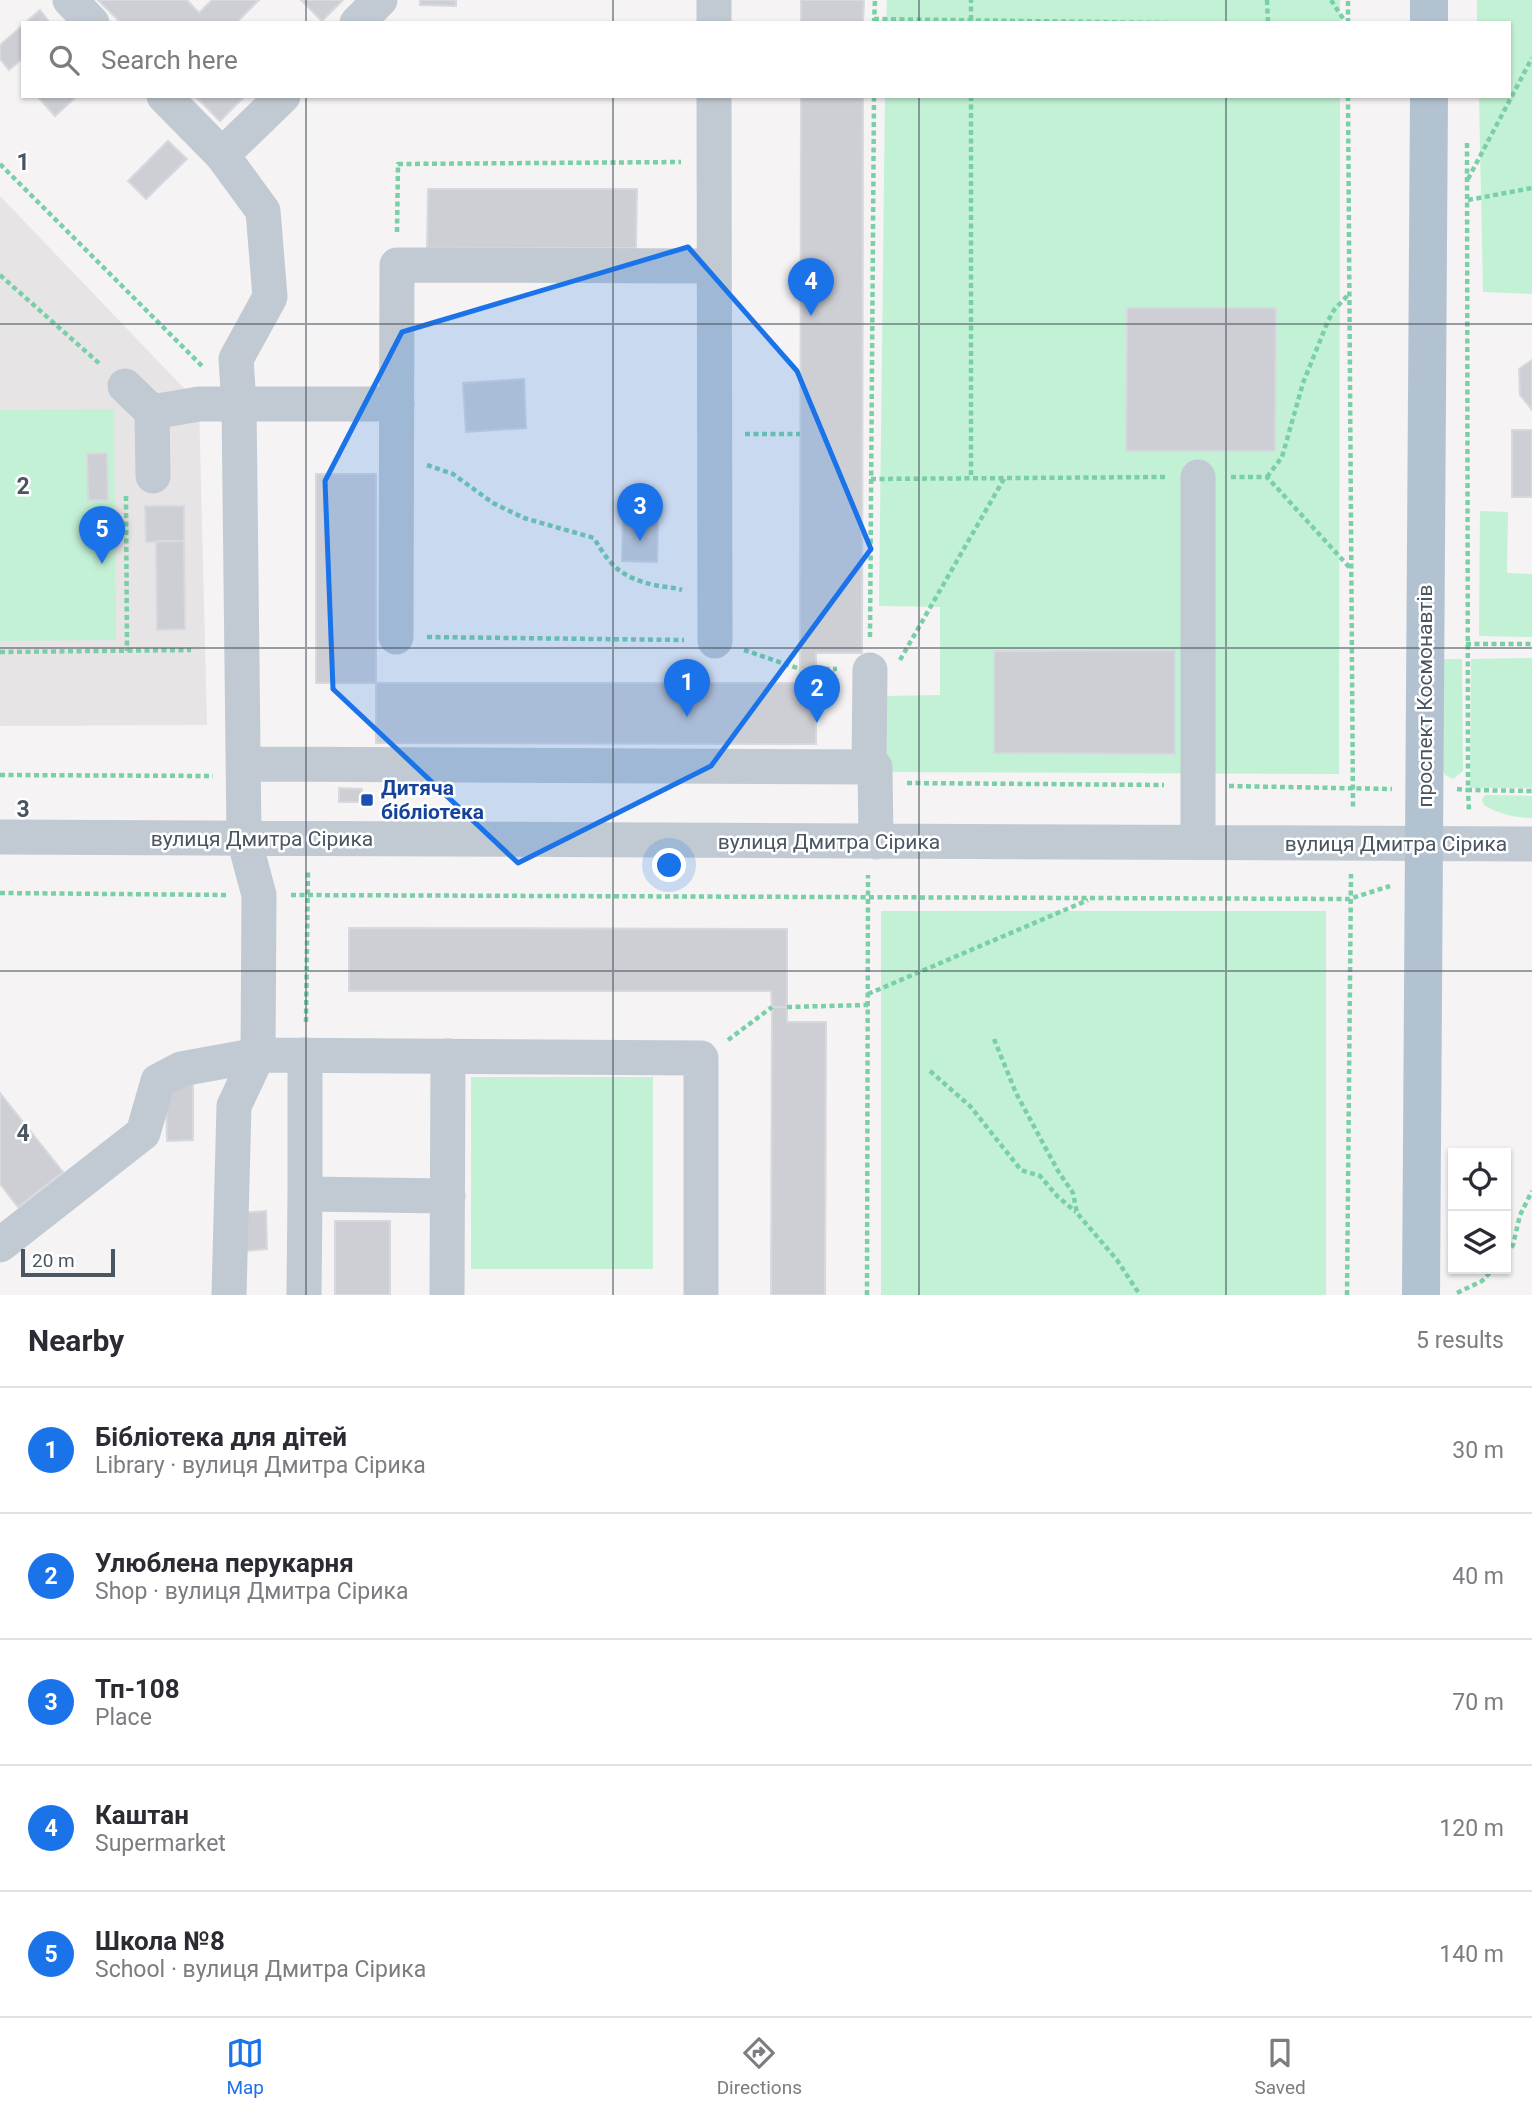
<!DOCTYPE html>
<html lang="en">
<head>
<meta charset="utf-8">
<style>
	:root { --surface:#fff; --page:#f7f7f7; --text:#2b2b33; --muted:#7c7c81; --line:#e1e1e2; --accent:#1a73e8 }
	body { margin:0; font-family:Roboto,sans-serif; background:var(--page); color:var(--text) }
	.controls { position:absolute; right:21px; bottom:21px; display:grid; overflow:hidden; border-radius:0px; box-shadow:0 2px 5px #0004 }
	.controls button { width:63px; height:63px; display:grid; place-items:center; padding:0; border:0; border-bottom:2px solid var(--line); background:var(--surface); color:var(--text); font:35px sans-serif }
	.scale { position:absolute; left:21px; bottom:18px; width:94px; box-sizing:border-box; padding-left:7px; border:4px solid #4a5661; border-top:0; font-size:19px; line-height:24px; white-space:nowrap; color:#4a5661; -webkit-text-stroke:5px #fff; paint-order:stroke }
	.you { position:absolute; left:670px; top:866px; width:24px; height:24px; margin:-18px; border:5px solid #fff; border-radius:50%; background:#1a73e8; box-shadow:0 0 0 10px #1a73e833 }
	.badge { display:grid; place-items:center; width:46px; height:46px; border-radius:50%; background:var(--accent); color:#fff; font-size:23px; font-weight:700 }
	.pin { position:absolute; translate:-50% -58px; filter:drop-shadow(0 2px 4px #0008) }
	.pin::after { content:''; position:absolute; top:37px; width:24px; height:21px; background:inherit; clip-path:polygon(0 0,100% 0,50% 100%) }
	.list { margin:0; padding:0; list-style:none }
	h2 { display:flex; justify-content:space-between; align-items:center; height:91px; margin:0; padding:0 28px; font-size:30px }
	h2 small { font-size:23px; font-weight:400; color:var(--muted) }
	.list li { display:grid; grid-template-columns:46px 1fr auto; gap:21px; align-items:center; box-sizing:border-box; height:126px; padding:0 28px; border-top:2px solid var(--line) }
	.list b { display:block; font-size:26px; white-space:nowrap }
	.list p { margin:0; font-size:23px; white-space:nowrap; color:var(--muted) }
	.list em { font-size:23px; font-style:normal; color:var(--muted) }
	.icon { flex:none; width:38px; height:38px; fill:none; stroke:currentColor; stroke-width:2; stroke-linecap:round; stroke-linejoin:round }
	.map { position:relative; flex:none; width:1532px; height:1295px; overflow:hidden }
	.search { position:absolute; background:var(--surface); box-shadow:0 2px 5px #0004; left:21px; right:21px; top:21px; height:77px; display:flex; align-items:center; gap:18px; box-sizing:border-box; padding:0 24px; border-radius:0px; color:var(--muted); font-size:26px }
	.sheet { height:721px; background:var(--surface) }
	nav { display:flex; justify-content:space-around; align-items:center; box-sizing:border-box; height:98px; border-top:2px solid var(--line); background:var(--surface); font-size:19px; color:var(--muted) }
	nav a { display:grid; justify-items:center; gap:4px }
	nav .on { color:var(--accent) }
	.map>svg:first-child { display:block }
	.education { fill:#e6e4e5 }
	.green { fill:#c3f1d5 }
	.building { fill:#cdcfd5; stroke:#d7d9de; stroke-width:2 }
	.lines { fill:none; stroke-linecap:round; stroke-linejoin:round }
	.path { stroke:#7ad0a6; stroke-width:4.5; stroke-dasharray:5 3.5; stroke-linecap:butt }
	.minor { stroke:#c1cad2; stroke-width:35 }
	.major { stroke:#b3c2d1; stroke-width:38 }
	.marked { fill:#1a73e8; fill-opacity:0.2; stroke:#1a73e8; stroke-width:5; stroke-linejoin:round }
	.grid { fill:none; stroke:#4a5661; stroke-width:2; stroke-opacity:0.55 }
	.transit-dot { fill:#1a4fb4; stroke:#fff; stroke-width:2.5 }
	.labels { text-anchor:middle; stroke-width:5; stroke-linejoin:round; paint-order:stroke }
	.street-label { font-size:21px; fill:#4a5661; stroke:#fff }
	.transit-label { font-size:21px; font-weight:bold; fill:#164399; stroke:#fff; text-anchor:start }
	.grid-label { font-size:23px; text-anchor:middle; font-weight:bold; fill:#4a5661; stroke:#fff; stroke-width:5; stroke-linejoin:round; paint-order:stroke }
</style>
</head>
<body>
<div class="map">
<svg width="1532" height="1295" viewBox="0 0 1532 1295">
	<rect width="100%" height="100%" fill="#f5f3f3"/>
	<path class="education" d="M0 196 199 404 207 725 0 726Z"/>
	<path class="green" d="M887 0H1340V23H886Z
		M1477 0H1532V294L1483 292 1479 96H1509V23H1477Z
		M885 96H1340L1339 774 885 772V696L940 695V607L879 606Z
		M114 409 116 640 0 641V410Z
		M1480 511 1508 512 1507 573 1532 574V637L1479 636Z
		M1532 658V788H1470L1471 659Z
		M1440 659H1462L1463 771 1453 779 1445 775 1441 764Z
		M1485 795 1532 796V818C1515 818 1499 814 1484 805L1482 800Z
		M881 911H1326V1295H881Z
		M471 1077H653V1269H471Z"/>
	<path class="building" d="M98 0H187L199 13 212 0H259L236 23H121Z
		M301 0H343L322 21Z
		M420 0H456V6L420 5Z
		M801 0H864L863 23H801Z
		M40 10 50 23H25Z
		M23 25V58L9 70 0 59V45Z
		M37 96H77L55 116Z
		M195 96H245L220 121Z
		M801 96H863L862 653H816V669H800Z
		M168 141 187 159 146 199 128 181Z
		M428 189H637L636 248H427Z
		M1127 308H1276L1275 451H1126Z
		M1532 360V410L1520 395 1519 369Z
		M524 379 526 428 466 432 463 383Z
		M1512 430H1532V497H1512Z
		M107 453 108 500H88L87 454Z
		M316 474H376V683H316Z
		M145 506H184V541L146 542Z
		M623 519 658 520 657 562 622 561Z
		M156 541H184L185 629 157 630Z
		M1175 650V754L994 753V651Z
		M800 669H816V744L376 743V683H800Z
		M339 788 362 789 361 802H339Z
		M349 928 787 929V1007H772L771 991H349Z
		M772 1007H787V1022H826L825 1295H771Z
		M193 1084V1140L167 1141 166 1085Z
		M0 1093 63 1172 18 1207 0 1184Z
		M266 1211 267 1249 245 1251 243 1213Z
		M335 1221H390V1295H335Z"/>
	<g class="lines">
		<path class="path" d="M1267 0 1268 23
			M1331 0 1346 23
			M874 19 1170 23
			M971 20V0
			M874 23 875 0
			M1348 23V0
			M971 96V478
			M1348 96 1353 809
			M1467 143 1468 790 1532 791
			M0 164 202 366
			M1468 179 1532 58
			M1468 200 1532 188
			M397 232 398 164 681 162
			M0 275 101 365
			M745 434H800
			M427 465 453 474 493 503 524 518 594 538C611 567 621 577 654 585 663 587 673 587 682 590
			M1231 477H1267L1350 568
			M1267 477 1282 457 1303 383 1328 321 1334 310 1348 295
			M871 479 1166 477
			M126 496 127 651
			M427 637 684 640
			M870 637 874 96
			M1466 644H1532
			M744 650 800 669
			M0 652 191 650
			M900 660 1005 477
			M816 669H837
			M0 775 213 776
			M907 783 1164 785
			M1229 786 1392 789
			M1457 789 1468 790 1469 812
			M0 893 227 895
			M291 895 1349 899 1390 886
			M868 994 1088 900
			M787 1007 868 1005
			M306 1022 308 870
			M994 1039 1016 1093 1058 1171 1073 1193 1077 1213 1117 1260 1140 1295
			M728 1040 772 1007
			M930 1071 970 1106 1021 1170 1040 1176 1058 1197 1076 1212
			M1506 1254 1513 1245 1520 1215 1532 1191
			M1457 1293 1482 1281 1493 1269
			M867 1295 868 875
			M1347 1295 1351 874"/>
		<path class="minor" d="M70 0 92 23
			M357 23 380 0
			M714 23V0
			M164 96 222 155
			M714 96 715 641
			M125 386 152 412 199 404H239L236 359 270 297 263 211 222 155 283 96
			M397 404H239L244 839 259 895 258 1055 701 1058V1295
			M152 412 153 476
			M396 637 397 265 713 266
			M243 764 875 767 876 842
			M869 768 870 670
			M0 837 1532 844
			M1198 842V477
			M305 1055V1194
			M0 1245 143 1133 158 1081 181 1069 258 1055
			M229 1295 234 1106 258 1055
			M304 1295 305 1194 448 1196
			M447 1295 448 1056"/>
		<path class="major" d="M1429 23V0
			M1421 1295 1429 96"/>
	</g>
	<path class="marked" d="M688 247 797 371 871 549 711 766 518 863 333 689 325 481 402 332Z"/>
	<path class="grid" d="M306 0V23M613 0V23M919 0V23M1226 0V23M306 96V1295M613 96V1295M919 96V1295M1226 96V1295M0 324H1532M0 648H1532M0 971H1532"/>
	<rect class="transit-dot" x="360" y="793" width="14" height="14" rx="3.5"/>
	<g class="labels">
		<g class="street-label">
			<text transform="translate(1425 696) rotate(-90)" y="7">проспект Космонавтів</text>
			<text x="262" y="846">вулиця Дмитра Сірика</text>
			<text x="829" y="849">вулиця Дмитра Сірика</text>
			<text x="1396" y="851">вулиця Дмитра Сірика</text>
		</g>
		<g class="transit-label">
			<text x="381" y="795">Дитяча<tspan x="381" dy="24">бібліотека</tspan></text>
		</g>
	</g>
	<g class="grid-label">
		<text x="23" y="170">1</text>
		<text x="23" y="494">2</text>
		<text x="23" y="817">3</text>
		<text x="23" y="1141">4</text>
	</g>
</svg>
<div class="controls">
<button><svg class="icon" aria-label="locate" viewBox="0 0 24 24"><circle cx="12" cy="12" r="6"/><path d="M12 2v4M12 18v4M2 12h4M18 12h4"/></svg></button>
<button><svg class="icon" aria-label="layers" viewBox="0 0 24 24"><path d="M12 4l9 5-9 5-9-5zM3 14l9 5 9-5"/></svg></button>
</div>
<div class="scale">20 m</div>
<div class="you"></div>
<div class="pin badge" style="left:687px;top:717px">1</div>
<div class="pin badge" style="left:817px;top:723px">2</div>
<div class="pin badge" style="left:640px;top:541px">3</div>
<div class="pin badge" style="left:811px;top:316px">4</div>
<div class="pin badge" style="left:102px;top:564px">5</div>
<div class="search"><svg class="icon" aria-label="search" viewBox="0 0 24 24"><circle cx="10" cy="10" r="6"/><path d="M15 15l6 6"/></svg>Search here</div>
</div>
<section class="sheet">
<h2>Nearby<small>5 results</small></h2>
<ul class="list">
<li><span class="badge">1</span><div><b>Бібліотека для дітей</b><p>Library · вулиця Дмитра Сірика</p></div><em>30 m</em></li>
<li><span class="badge">2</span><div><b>Улюблена перукарня</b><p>Shop · вулиця Дмитра Сірика</p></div><em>40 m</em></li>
<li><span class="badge">3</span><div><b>Тп-108</b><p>Place</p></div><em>70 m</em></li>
<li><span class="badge">4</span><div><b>Каштан</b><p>Supermarket</p></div><em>120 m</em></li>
<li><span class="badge">5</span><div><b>Школа №8</b><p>School · вулиця Дмитра Сірика</p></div><em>140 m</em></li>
</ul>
</section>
<nav>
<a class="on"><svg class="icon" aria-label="map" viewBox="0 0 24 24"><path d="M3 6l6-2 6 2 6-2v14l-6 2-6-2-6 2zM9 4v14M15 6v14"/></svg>Map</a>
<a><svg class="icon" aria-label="directions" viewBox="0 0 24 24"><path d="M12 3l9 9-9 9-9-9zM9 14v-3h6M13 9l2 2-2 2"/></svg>Directions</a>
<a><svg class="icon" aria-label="saved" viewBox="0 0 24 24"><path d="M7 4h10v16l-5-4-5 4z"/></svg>Saved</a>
</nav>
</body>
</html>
